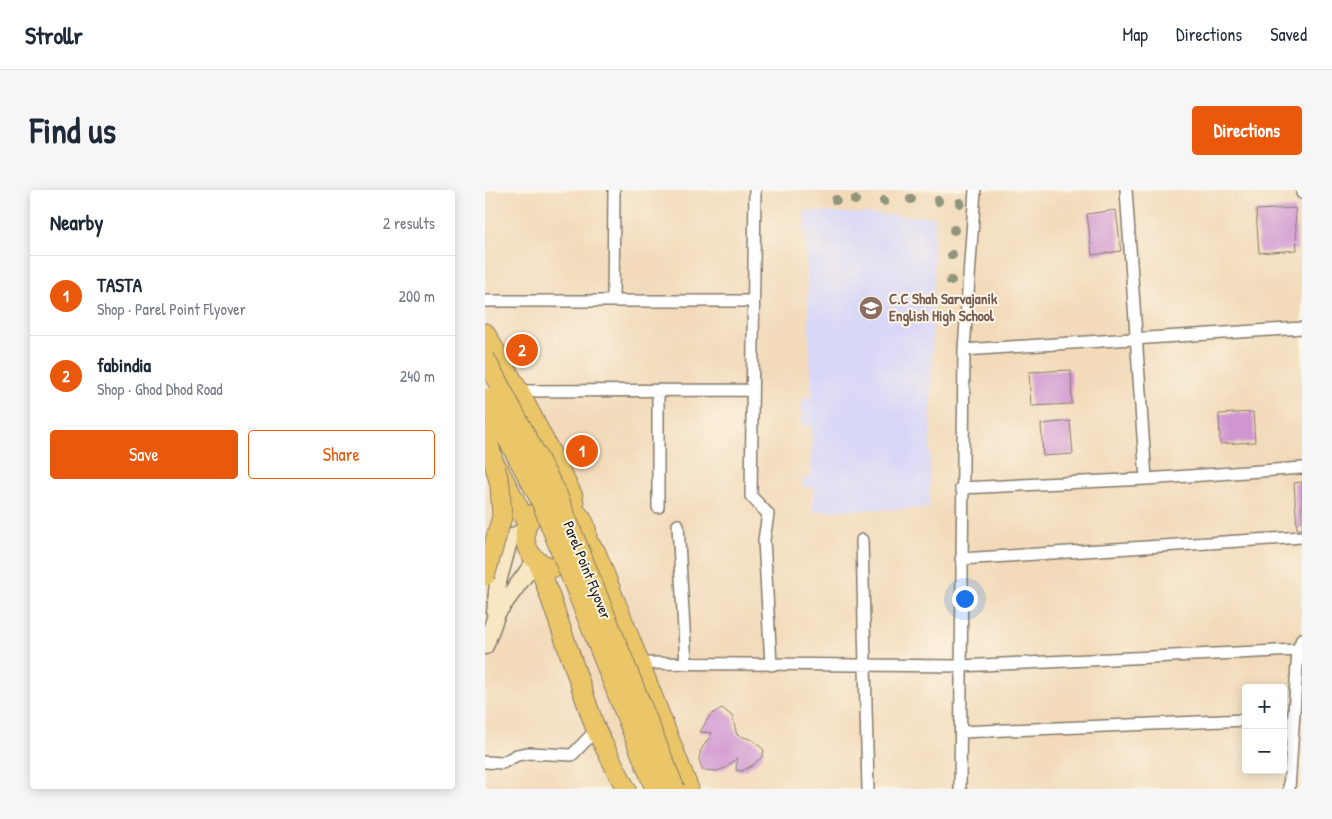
<!DOCTYPE html>
<html lang="en">
<head>
<meta charset="utf-8">
<style>
	:root { --surface:#fff; --page:#f6f6f7; --text:#1f2937; --muted:#747a83; --line:#e0e1e3; --accent:#ea580c }
	body { margin:0; font-family:"Patrick Hand",sans-serif; background:var(--page); color:var(--text) }
	.controls { position:absolute; right:15px; bottom:15px; display:grid; overflow:hidden; border-radius:5px; box-shadow:0 2px 12px #0003 }
	.controls button { width:45px; height:45px; display:grid; place-items:center; padding:0; border:0; border-bottom:1px solid var(--line); background:var(--surface); color:var(--text); font:25px sans-serif }
	.you { position:absolute; left:479px; top:408px; width:18px; height:18px; margin:-12px; border:4px solid #fff; border-radius:50%; background:#1a73e8; box-shadow:0 0 0 8px #1a73e833 }
	.badge { display:grid; place-items:center; width:32px; height:32px; border-radius:50%; background:var(--accent); color:#fff; font-size:16px; font-weight:700 }
	.pin { position:absolute; translate:-50% -50%; border:2px solid #fff; box-shadow:0 1px 5px #0006 }
	.list { margin:0; padding:0; list-style:none }
	h2 { display:flex; justify-content:space-between; align-items:center; height:65px; margin:0; padding:0 20px; font-size:21px }
	h2 small { font-size:16px; font-weight:400; color:var(--muted) }
	.list li { display:grid; grid-template-columns:32px 1fr auto; gap:15px; align-items:center; box-sizing:border-box; height:80px; padding:0 20px; border-top:1px solid var(--line) }
	.list b { display:block; font-size:19px; white-space:nowrap }
	.list p { margin:0; font-size:16px; white-space:nowrap; color:var(--muted) }
	.list em { font-size:16px; font-style:normal; color:var(--muted) }
	.actions { display:flex; gap:10px; padding:15px 20px }
	.actions a { flex:1; padding:11px 0; border:1px solid var(--accent); border-radius:5px; text-align:center; font-size:18px; color:var(--accent) }
	.actions .main { background:var(--accent); color:#fff }
	.map { position:relative; flex:none; width:817px; height:599px; overflow:hidden; border-radius:5px }
	header { display:flex; align-items:center; gap:30px; box-sizing:border-box; height:70px; padding:0 25px; background:var(--surface); border-bottom:1px solid var(--line) }
	header strong { font-size:24px }
	nav { display:flex; gap:28px; margin-inline-start:auto; font-size:18px }
	.intro { display:flex; align-items:center; justify-content:space-between; box-sizing:border-box; height:120px; padding:0 30px }
	h1 { margin:0; font-size:35px }
	.button { padding:12px 22px; border-radius:5px; background:var(--accent); color:#fff; font-size:18px; font-weight:700 }
	main { display:flex; gap:30px; padding:0 30px }
	aside { flex:1; background:var(--surface); border-radius:5px; box-shadow:0 2px 12px #0003 }
	.map>svg:first-child { display:block }
	.built { fill:#d8d7f8 }
	.building { fill:#d096d2 }
	.lines { fill:none; stroke-linecap:round; stroke-linejoin:round }
	.street-casing { stroke:#877b6b; stroke-width:14 }
	.secondary-casing { stroke:#877b6b; stroke-width:19 }
	.primary-casing { stroke:#877b6b; stroke-width:21 }
	.street { stroke:#fff; stroke-width:11 }
	.secondary { stroke:#f7e8c3; stroke-width:16 }
	.primary { stroke:#eac669; stroke-width:19 }
	.primary-bridge-casing { stroke:#877b6b; stroke-width:21; stroke-linecap:butt }
	.primary-bridge { stroke:#eac669; stroke-width:19 }
	.tree { fill:#90957b }
	.labels { text-anchor:middle; stroke-width:4; stroke-linejoin:round; paint-order:stroke }
	.education-label { font-size:15px; font-weight:bold; fill:#785e54; stroke:#fcf5e5; text-anchor:start }
	.street-label { font-size:15px; fill:#1c1c1c; stroke:#fcf5e5 }
</style>
</head>
<body>
<header>
<strong>Strollr</strong>
<nav><a>Map</a><a>Directions</a><a>Saved</a></nav>
</header>
<div class="intro"><h1>Find us</h1><a class="button">Directions</a></div>
<main>
<aside>
<h2>Nearby<small>2 results</small></h2>
<ul class="list">
<li><span class="badge">1</span><div><b>TASTA</b><p>Shop · Parel Point Flyover</p></div><em>200 m</em></li>
<li><span class="badge">2</span><div><b>fabindia</b><p>Shop · Ghod Dhod Road</p></div><em>240 m</em></li>
</ul>
<div class="actions"><a class="main">Save</a><a>Share</a></div>
</aside>
<div class="map">
<svg width="817" height="599" viewBox="0 0 817 599">
	<rect width="100%" height="100%" fill="#fcf5e5"/>
	<filter id="ink" filterUnits="userSpaceOnUse"><feTurbulence type="fractalNoise" baseFrequency=".02" numOctaves="2"/><feDisplacementMap in="SourceGraphic" scale="10" xChannelSelector="R" yChannelSelector="G"/><feConvolveMatrix kernelMatrix="1 2 1 2 8 2 1 2 1" color-interpolation-filters="sRGB"/></filter>
	<filter id="wash" filterUnits="userSpaceOnUse"><feTurbulence type="fractalNoise" baseFrequency=".0096" numOctaves="4" result="noise"/><feDisplacementMap in="SourceGraphic" scale="20" xChannelSelector="R" yChannelSelector="G"/><feGaussianBlur stdDeviation="1.12" result="paint"/><feColorMatrix in="noise" values="0 0 0 0 0 0 0 0 0 0 0 0 0 0 0 0 0 1.4 0 .05"/><feComposite in="paint" operator="in"/></filter>
	<g filter="url(#wash)">
		<rect width="100%" height="100%" fill="#f2daba"/>
		<path class="built" d="M319 21 450 27 444 318 327 321 329 298 317 296 319 288 326 287 327 235 317 236V209L327 207Z"/>
		<g id="blocks">
			<path class="building" d="M810 18 812 60 774 63 771 20Z
				M631 20 636 61 607 65 602 24Z
				M586 180 587 214 546 216 544 182Z
				M768 222 770 252 735 254 734 224Z
				M585 231 588 264 558 266 556 234Z
				M817 292V339H812L809 293Z
				M237 518 247 526 252 545 268 550 279 560 277 567 268 575 257 581 251 580 252 568 241 578 231 581 217 580 214 569 216 560 227 543 215 542 225 525Z"/>
		</g>
	</g>
	<g filter="url(#ink)">
		<use href="#blocks" fill-opacity="0" stroke="#877b6b" stroke-width="1"/>
		<g class="lines">
			<g class="street-casing">
				<path id="street" d="M270 0 266 306 283 324 279 350 286 475
					M641 0 661 289
					M817 0V3
					M128 110 129 0
					M0 111H268
					M479 160 817 138
					M34 201 267 200
					M476 298 661 289 817 278
					M173 317V200
					M193 335 201 474
					M377 350 383 599
					M476 369 817 347
					M154 473 475 476 813 460
					M476 542 761 530
					M0 572 17 573 32 565 44 563 87 565 111 540
					M475 599 479 160 490 0
					M804 599 813 460 817 449"/>
			</g>
			<g class="secondary-casing">
				<path id="secondary" d="M10 423 13 392 25 348 41 340
					M0 456 12 423 51 370"/>
			</g>
			<g class="primary-casing">
				<path id="primary" d="M0 143 34 201 88 306 90 321
					M13 278 42 334
					M40 346a31 31 0 1 1 62 0a31 31 0 1 1-62 0Z
					M102 351 111 362 204 599
					M53 372 111 540 141 599"/>
			</g>
			<use href="#street" class="street"/>
			<use href="#secondary" class="secondary"/>
			<use href="#primary" class="primary"/>
			<g class="primary-bridge-casing">
				<path id="primary-bridge" d="M0 168 72 304 190 599
					M0 208 55 309 170 599
					M0 240 15 295 17 327 0 386"/>
			</g>
			<use href="#primary-bridge" class="primary-bridge"/>
		</g>
		<g class="tree">
			<circle cx="426" cy="9" r="5"/>
			<circle cx="351" cy="10" r="5"/>
			<circle cx="370" cy="10" r="5"/>
			<circle cx="399" cy="11" r="5"/>
			<circle cx="453" cy="11" r="5"/>
			<circle cx="475" cy="13" r="5"/>
			<circle cx="469" cy="40" r="5"/>
			<circle cx="467" cy="65" r="5"/>
			<circle cx="466" cy="91" r="5"/>
		</g>
	</g>
	<defs>
		<g id="school-disc" transform="scale(1.25)"><circle r="9.5" fill="#8d6e63" stroke="#fcf5e5"/><path d="M0-5L7-2L0 1L-7-2ZM-4 1L0 2.5L4 1V4Q0 6-4 4Z" fill="#fff"/></g>
	</defs>
	<g fill-rule="evenodd">
		<use href="#school-disc" x="386" y="118"/>
	</g>
	<g class="labels">
		<g class="education-label">
			<text x="404" y="114">C.C Shah Sarvajanik<tspan x="404" dy="17">English High School</tspan></text>
		</g>
		<g class="street-label">
			<text transform="translate(102 380) rotate(68)" y="5">Parel Point Flyover</text>
		</g>
	</g>
</svg>
<div class="controls">
<button>+</button>
<button>−</button>
</div>
<div class="you"></div>
<div class="pin badge" style="left:97px;top:261px">1</div>
<div class="pin badge" style="left:37px;top:160px">2</div>
</div>
</main>
</body>
</html>
